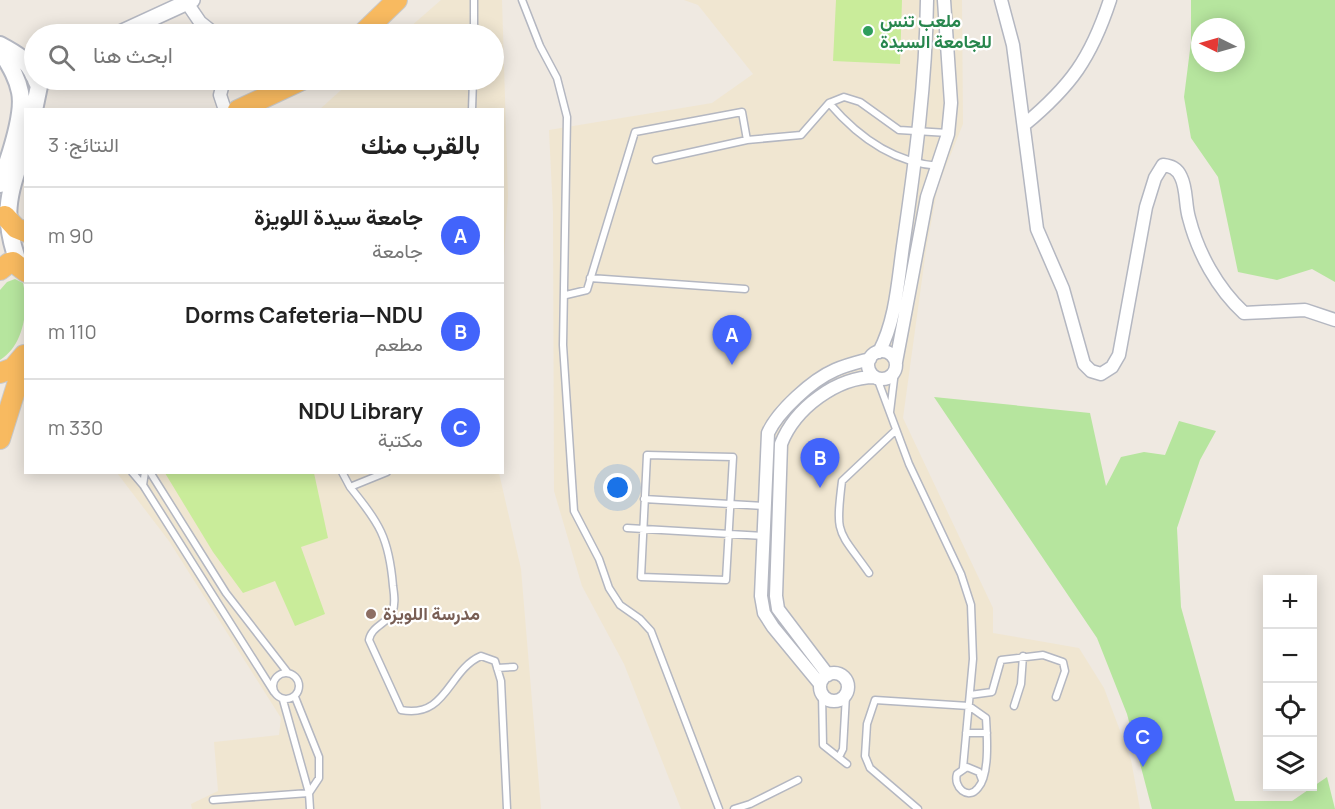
<!DOCTYPE html>
<html lang="ar">
<head>
<meta charset="utf-8">
<style>
	:root { --surface:#fff; --page:#f6f6f6; --text:#222; --muted:#767676; --line:#e0e0e0; --accent:#4264fb }
	body { margin:0; font-family:Manrope,Vazirmatn,sans-serif; background:var(--page); color:var(--text); direction:rtl }
	.controls { position:absolute; right:18px; bottom:18px; display:grid; overflow:hidden; border-radius:0px; box-shadow:0 3px 15px #0003 }
	.controls button { width:54px; height:54px; display:grid; place-items:center; padding:0; border:0; border-bottom:2px solid var(--line); background:var(--surface); color:var(--text); font:30px sans-serif }
	.compass { position:absolute; left:1191px; top:18px; width:54px; height:54px; border-radius:50%; background:var(--surface); box-shadow:0 3px 15px #0003; rotate:275deg }
	.you { position:absolute; left:618px; top:488px; width:21px; height:21px; margin:-15px; border:4px solid #fff; border-radius:50%; background:#1a73e8; box-shadow:0 0 0 9px #1a73e833 }
	.badge { display:grid; place-items:center; width:39px; height:39px; border-radius:50%; background:var(--accent); color:#fff; font-size:20px; font-weight:700 }
	.pin { position:absolute; translate:-50% -50px; filter:drop-shadow(0 2px 3px #0008) }
	.pin::after { content:''; position:absolute; top:32px; width:21px; height:18px; background:inherit; clip-path:polygon(0 0,100% 0,50% 100%) }
	.list { margin:0; padding:0; list-style:none }
	h2 { display:flex; justify-content:space-between; align-items:center; height:78px; margin:0; padding:0 24px; font-size:26px }
	h2 small { font-size:20px; font-weight:400; color:var(--muted) }
	.list li { display:grid; grid-template-columns:39px 1fr auto; gap:18px; align-items:center; box-sizing:border-box; height:96px; padding:0 24px; border-top:2px solid var(--line) }
	.list b { display:block; font-size:22px; white-space:nowrap }
	.list p { margin:0; font-size:20px; white-space:nowrap; color:var(--muted) }
	.list em { font-size:20px; font-style:normal; color:var(--muted) }
	.icon { flex:none; width:33px; height:33px; fill:none; stroke:currentColor; stroke-width:2; stroke-linecap:round; stroke-linejoin:round }
	.map { position:relative; flex:none; width:1335px; height:809px; overflow:hidden; direction:ltr }
	.search { position:absolute; background:var(--surface); box-shadow:0 3px 15px #0003; left:24px; top:24px; width:480px; height:66px; display:flex; align-items:center; gap:15px; box-sizing:border-box; padding:0 21px; border-radius:33px; color:var(--muted); font-size:22px }
	.panel { position:absolute; background:var(--surface); box-shadow:0 3px 15px #0003; left:24px; top:108px; width:480px; height:366px; border-radius:0px; direction:rtl }
	.map>svg:first-child { display:block }
	.education { fill:#f0e6d1 }
	.green { fill:#b6e59e; fill-rule:evenodd }
	.pitch { fill:#c9ec9a }
	.lines { fill:none; stroke-linecap:round; stroke-linejoin:round }
	.service-casing { stroke:#b4b7c1; stroke-width:9 }
	.minor-casing { stroke:#b4b7c1; stroke-width:15 }
	.tertiary-casing { stroke:#b4b7c1; stroke-width:18 }
	.secondary-casing { stroke:#b4b7c1; stroke-width:20 }
	.trunk-casing { stroke:#c9c9c9; stroke-width:22 }
	.service { stroke:#fff; stroke-width:6 }
	.minor { stroke:#fff; stroke-width:12 }
	.tertiary { stroke:#fff; stroke-width:15 }
	.secondary { stroke:#fff; stroke-width:16 }
	.trunk { stroke:#f8ba60; stroke-width:20 }
	.leisure-dot { fill:#2e9e5b; stroke:#fff; stroke-width:2 }
	.education-dot { fill:#8d6e63; stroke:#fff; stroke-width:2 }
	.labels { text-anchor:middle; stroke-width:4.5; stroke-linejoin:round; paint-order:stroke }
	.leisure-label { font-size:18px; font-weight:bold; fill:#27864d; stroke:#fff; text-anchor:start }
	.education-label { font-size:18px; font-weight:bold; fill:#785e54; stroke:#fff; text-anchor:start }
</style>
</head>
<body>
<div class="map">
<svg width="1335" height="809" viewBox="0 0 1335 809">
	<rect width="100%" height="100%" fill="#efe9e1"/>
	<path class="education" d="M441 0H502L508 196 503 273 502 110H319L352 80H494V34H402Z
		M684 0H962L963 124 938 186 926 250 903 418 993 608V633L1079 648 1104 688 1131 760 1140 809H681L624 664 582 586 554 491 553 213 549 130 712 103 753 74 698 5Z
		M117 473H499L521 569 541 809H192L191 804 218 791 214 742 279 735 281 718 169 541Z"/>
	<path class="green" d="M1191 0H1335V282L1312 269 1277 280 1238 272 1218 177 1191 138 1184 97 1191 42ZM1200 27H1236V63H1200Z
		M15 279 23 283C29 309 24 345 0 360V290L7 282Z
		M934 397 1090 413 1106 486 1121 457 1144 452 1165 455 1179 421 1216 431 1200 460 1177 528 1181 607 1235 801H1292L1327 777 1335 809H1152L1127 714 1097 638Z"/>
	<path class="pitch" d="M836 0H902L900 64 833 61Z
		M165 473H314L328 538 301 547 325 614 295 626 275 581 243 593 213 552Z"/>
	<g class="lines">
		<g class="service-casing">
			<path id="service" d="M522 0 540 46 557 78 567 117 563 345 574 511 599 559 609 588 620 605 640 619 651 631 719 809
				M474 34V0
				M829 103C858 137 893 163 939 166
				M472 110 473 80
				M656 160 747 140 801 135 829 103 844 97 860 102 899 130 948 133
				M590 278 745 289
				M566 295 587 290 635 132 742 112 747 140
				M877 378 909 464 961 574 971 605 973 659 963 768
				M890 412 895 371
				M647 455 733 457 726 580 641 577Z
				M132 472 143 485 274 692
				M150 472 226 593 288 673
				M342 472 350 487 387 472
				M143 485 145 472
				M350 487C379 523 389 537 393 586 394 594 396 604 392 613 386 624 371 627 369 640L401 710C447 719 448 670 481 656L495 661 501 681 507 809
				M644 499 766 506
				M627 528 764 536
				M869 573C838 529 835 537 842 481L896 430
				M497 668 514 667
				M273 686a13 13 0 1 1 26 0a13 13 0 1 1-26 0Z
				M822 694 823 745 847 764
				M970 695 992 692 1001 660 1043 655 1063 662 1065 671 1056 697
				M295 697 319 757V778L309 793
				M283 700 309 793 310 809
				M1014 706 1021 684 1023 656
				M966 733H987
				M839 757 843 749 846 695
				M213 800 309 793
				M734 809 750 804 798 780
				M918 809 870 768 865 756 867 724 875 700 969 706 986 718C987 736 990 775 978 788 968 801 953 787 957 774L967 767 979 772 982 780"/>
		</g>
		<g class="minor-casing">
			<path id="minor" d="M185 0 200 22 215 34
				M1001 0 1013 45 1037 229 1063 289 1084 364 1091 371 1101 374 1112 367 1119 355 1146 207 1155 178 1163 165C1171 166 1177 168 1181 177 1187 189 1185 205 1189 218 1198 253 1217 288 1244 313L1305 310 1335 320
				M224 80 220 95 225 110
				M1024 125C1071 86 1091 58 1110 0
				M868 365a14 14 0 1 1 28 0a14 14 0 1 1-28 0Z
				M879 352C896 320 898 281 903 246 915 164 926 82 927 0
				M896 362 927 197 948 134 951 103 944 0
				M820 687a14 14 0 1 1 28 0a14 14 0 1 1-28 0Z
				M828 675 778 609 776 596 781 444C795 408 837 377 875 377
				M820 684 773 627 764 613 761 596 768 433C778 411 812 380 835 370 846 365 859 362 870 359"/>
		</g>
		<g class="tertiary-casing">
			<path id="tertiary" d="M118 34 192 0"/>
		</g>
		<g class="secondary-casing">
			<path id="secondary" d="M0 45C15 53 28 60 34 76
				M0 49C8 63 17 76 20 92 25 115 8 162 0 184
				M34 110 39 86 36 80
				M19 265C0 212 9 194 26 143"/>
		</g>
		<g class="trunk-casing">
			<path id="trunk" d="M362 34 397 0
				M238 110 302 80
				M5 216 16 228 26 232
				M0 270 9 263 13 262 26 272
				M0 373 13 368 24 355
				M0 439 26 356"/>
		</g>
		<use href="#service" class="service"/>
		<use href="#minor" class="minor"/>
		<use href="#tertiary" class="tertiary"/>
		<use href="#secondary" class="secondary"/>
		<use href="#trunk" class="trunk"/>
	</g>
	<circle class="leisure-dot" cx="868" cy="31" r="6"/>
	<circle class="education-dot" cx="371" cy="614" r="6"/>
	<g class="labels">
		<g class="leisure-label">
			<text x="880" y="27">ملعب تنس<tspan x="880" dy="21">للجامعة السيدة</tspan></text>
		</g>
		<g class="education-label">
			<text x="383" y="620">مدرسة اللويزة</text>
		</g>
	</g>
</svg>
<div class="controls">
<button>+</button>
<button>−</button>
<button><svg class="icon" aria-label="locate" viewBox="0 0 24 24"><circle cx="12" cy="12" r="6"/><path d="M12 2v4M12 18v4M2 12h4M18 12h4"/></svg></button>
<button><svg class="icon" aria-label="layers" viewBox="0 0 24 24"><path d="M12 4l9 5-9 5-9-5zM3 14l9 5 9-5"/></svg></button>
</div>
<svg class="compass" viewBox="-18 -18 36 36"><path d="M0-13l5 13h-10z" fill="#e53935"/><path d="M0 13l5-13h-10z" fill="#767676"/></svg>
<div class="you"></div>
<div class="pin badge" style="left:732px;top:365px">A</div>
<div class="pin badge" style="left:820px;top:488px">B</div>
<div class="pin badge" style="left:1143px;top:767px">C</div>
<div class="search"><svg class="icon" aria-label="search" viewBox="0 0 24 24"><circle cx="10" cy="10" r="6"/><path d="M15 15l6 6"/></svg>ابحث هنا</div>
<section class="panel">
<h2>بالقرب منك<small>النتائج: 3</small></h2>
<ul class="list">
<li><span class="badge">A</span><div><b>جامعة سيدة اللويزة</b><p>جامعة</p></div><em>90 m</em></li>
<li><span class="badge">B</span><div><b>Dorms Cafeteria—NDU</b><p>مطعم</p></div><em>110 m</em></li>
<li><span class="badge">C</span><div><b>NDU Library</b><p>مكتبة</p></div><em>330 m</em></li>
</ul>
</section>
</div>
</body>
</html>
